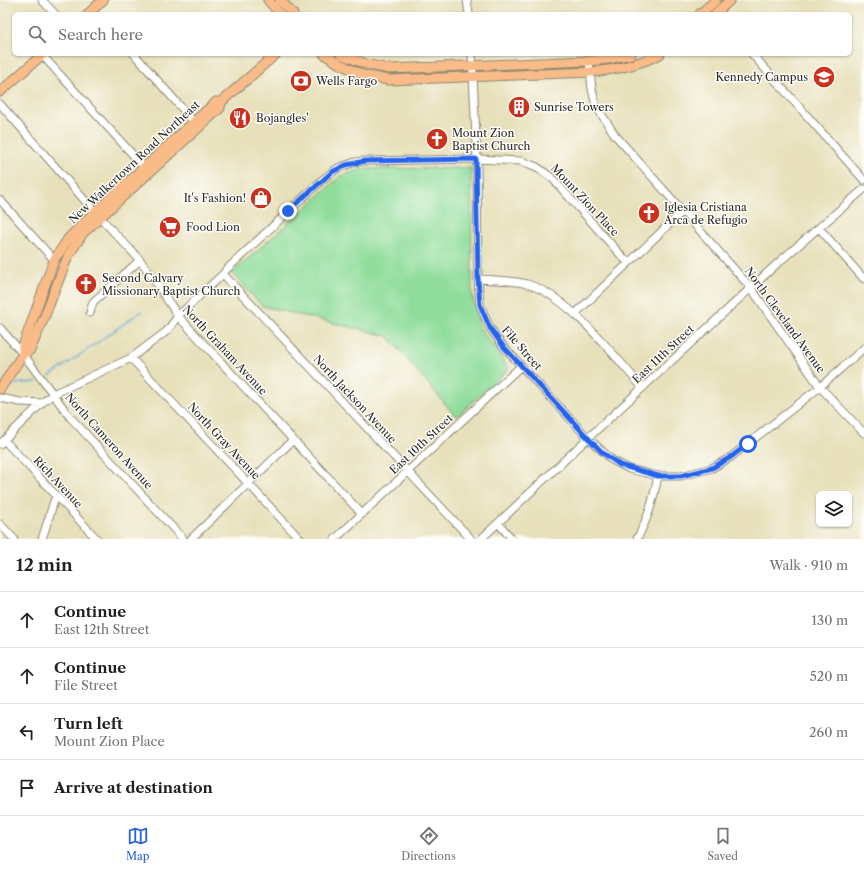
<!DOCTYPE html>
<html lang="en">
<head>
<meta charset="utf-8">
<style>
	:root { --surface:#fff; --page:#f2f2f2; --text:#202124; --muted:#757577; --line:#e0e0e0; --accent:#2563eb }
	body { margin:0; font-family:"Libre Caslon Text",serif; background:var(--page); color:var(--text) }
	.controls { position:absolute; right:12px; bottom:12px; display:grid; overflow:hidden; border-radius:6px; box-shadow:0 1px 3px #0004 }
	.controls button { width:36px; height:36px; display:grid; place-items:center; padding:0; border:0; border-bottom:1px solid var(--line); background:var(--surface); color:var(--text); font:20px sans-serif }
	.stop { position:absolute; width:12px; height:12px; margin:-9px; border:3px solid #2563eb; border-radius:50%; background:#fff }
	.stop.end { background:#2563eb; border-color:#fff; box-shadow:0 1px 4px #0008 }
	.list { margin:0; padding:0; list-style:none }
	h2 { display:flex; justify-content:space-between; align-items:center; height:52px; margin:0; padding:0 16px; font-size:17px }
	h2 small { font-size:13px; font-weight:400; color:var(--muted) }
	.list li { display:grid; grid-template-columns:26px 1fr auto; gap:12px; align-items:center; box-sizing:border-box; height:56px; padding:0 16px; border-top:1px solid var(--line) }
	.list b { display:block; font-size:15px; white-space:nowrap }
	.list p { margin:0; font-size:13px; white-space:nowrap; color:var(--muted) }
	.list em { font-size:13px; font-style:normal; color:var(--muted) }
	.icon { flex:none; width:22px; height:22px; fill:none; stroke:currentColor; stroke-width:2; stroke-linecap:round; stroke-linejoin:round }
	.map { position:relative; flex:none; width:864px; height:539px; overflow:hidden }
	.search { position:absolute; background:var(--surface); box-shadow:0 1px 3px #0004; left:12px; right:12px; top:12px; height:44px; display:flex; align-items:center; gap:10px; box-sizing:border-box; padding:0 14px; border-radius:6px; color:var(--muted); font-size:15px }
	.sheet { height:276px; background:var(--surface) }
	nav { display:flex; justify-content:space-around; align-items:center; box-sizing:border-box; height:56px; border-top:1px solid var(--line); background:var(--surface); font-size:11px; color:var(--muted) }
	nav a { display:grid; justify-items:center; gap:2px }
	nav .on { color:var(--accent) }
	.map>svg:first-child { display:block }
	.green { fill:#90dd9b; stroke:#5e8463 }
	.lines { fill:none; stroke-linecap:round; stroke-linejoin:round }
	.stream { stroke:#65a3d7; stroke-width:1.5 }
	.minor-casing { stroke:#898672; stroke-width:9 }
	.major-casing { stroke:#898672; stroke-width:11 }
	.minor { stroke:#fff; stroke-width:7 }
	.major { stroke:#f9bc89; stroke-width:9 }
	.route { stroke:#2563eb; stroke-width:5 }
	.labels { text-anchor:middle; stroke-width:3; stroke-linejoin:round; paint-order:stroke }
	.poi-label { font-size:11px; fill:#2b2b2b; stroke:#fdfcf7; text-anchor:start }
	.street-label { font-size:11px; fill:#2b2b2b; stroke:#fdfcf7 }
</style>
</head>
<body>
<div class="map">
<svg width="864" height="539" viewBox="0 0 864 539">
	<rect width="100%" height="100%" fill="#fdfcf7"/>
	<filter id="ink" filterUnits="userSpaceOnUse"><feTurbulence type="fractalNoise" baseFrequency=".025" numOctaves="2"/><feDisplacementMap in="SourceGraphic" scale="8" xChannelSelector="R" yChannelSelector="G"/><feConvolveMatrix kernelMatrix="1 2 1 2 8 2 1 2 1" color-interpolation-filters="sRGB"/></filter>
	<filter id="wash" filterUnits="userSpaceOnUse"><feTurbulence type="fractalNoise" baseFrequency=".012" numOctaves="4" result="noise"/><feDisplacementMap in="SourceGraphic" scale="16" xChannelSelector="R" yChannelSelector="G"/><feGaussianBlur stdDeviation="0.9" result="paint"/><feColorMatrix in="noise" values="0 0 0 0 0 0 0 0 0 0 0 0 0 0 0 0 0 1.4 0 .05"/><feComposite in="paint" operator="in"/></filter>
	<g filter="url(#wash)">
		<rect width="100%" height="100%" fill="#e7e0ba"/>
		<path class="green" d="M471 168 472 295 480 328 509 369 456 417 388 336 262 306 232 273 341 176 361 169Z"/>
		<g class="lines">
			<path class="stream" d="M50 376 142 311
				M14 384 36 382"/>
		</g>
	</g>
	<g filter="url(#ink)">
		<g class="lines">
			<g class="minor-casing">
				<path id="minor" d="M42 0 55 14
					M467 0 469 14
					M134 54 194 122
					M472 54 477 159 478 279 480 305 490 328 503 346 588 438 612 460 629 469 658 476H681L712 468 731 457 820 387 864 348
					M752 54 864 180
					M42 55 144 167
					M589 61 592 89 596 106 615 135 751 288 820 387 864 433
					M0 104 95 212 140 260 155 281 178 316 362 514
					M0 200 54 260
					M819 228 864 279
					M223 274 471 539
					M478 279C494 280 511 280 527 284 568 295 614 356 643 388
					M90 313 93 302 140 260
					M575 314 683 211
					M0 328 23 354 70 417 183 539
					M131 358 300 539
					M0 398 20 402 42 403
					M4 440 97 539
					M0 444 42 403 53 394 131 358 167 331 178 316 223 274 226 270 322 180 338 168 355 162 365 161 477 159 521 161 537 167 552 178 628 263
					M498 523 512 539
					M0 524 14 539
					M42 539 56 495
					M191 539 293 440
					M335 539 521 366
					M481 539 588 438 779 262 864 189
					M637 539C649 516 653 501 658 476"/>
			</g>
			<g class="major-casing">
				<path id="major" d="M268 0 280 14
					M280 0 293 14
					M88 14 103 0
					M700 14 716 0
					M715 14 730 0
					M324 54 340 64 363 75 388 80 590 72C614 70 638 65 660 54
					M341 54 366 64 389 69 589 61 608 59 631 54
					M0 92 43 54
					M23 354V346L54 260 68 239 95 212 216 102H221L276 54
					M0 389 23 354 30 350 44 318 68 256 83 233 220 108 221 102"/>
			</g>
			<use href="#minor" class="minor"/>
			<use href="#major" class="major"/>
		</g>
	</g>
	<g class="lines" filter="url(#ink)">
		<path class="route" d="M288 211 332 172 346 165 365 161 476 159 478 280 480 305 490 328 503 346 588 438 603 453 620 465 658 476H681L712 468 731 457 748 444"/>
	</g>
	<defs>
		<g id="school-disc" transform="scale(1.15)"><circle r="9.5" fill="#c8321e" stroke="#fdfcf7"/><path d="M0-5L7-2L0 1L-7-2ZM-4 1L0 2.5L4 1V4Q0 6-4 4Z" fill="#fff"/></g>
		<g id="bank-disc" transform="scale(1.15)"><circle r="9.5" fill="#c8321e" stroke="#fdfcf7"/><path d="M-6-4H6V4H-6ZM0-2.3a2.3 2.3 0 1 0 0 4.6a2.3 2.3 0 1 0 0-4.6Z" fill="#fff"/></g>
		<g id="building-disc" transform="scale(1.15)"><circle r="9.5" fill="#c8321e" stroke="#fdfcf7"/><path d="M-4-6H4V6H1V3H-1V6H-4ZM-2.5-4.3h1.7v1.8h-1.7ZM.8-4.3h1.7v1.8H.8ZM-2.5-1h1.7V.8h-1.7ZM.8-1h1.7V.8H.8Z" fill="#fff"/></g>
		<g id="restaurant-disc" transform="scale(1.15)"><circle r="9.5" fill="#c8321e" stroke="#fdfcf7"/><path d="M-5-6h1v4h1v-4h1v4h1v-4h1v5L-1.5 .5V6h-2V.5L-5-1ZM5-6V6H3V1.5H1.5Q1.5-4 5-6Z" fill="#fff"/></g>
		<g id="church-disc" transform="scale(1.15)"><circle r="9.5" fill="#c8321e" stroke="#fdfcf7"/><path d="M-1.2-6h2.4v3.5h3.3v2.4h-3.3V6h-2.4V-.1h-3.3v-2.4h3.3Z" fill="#fff"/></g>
		<g id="shop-disc" transform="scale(1.15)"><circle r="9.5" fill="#c8321e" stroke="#fdfcf7"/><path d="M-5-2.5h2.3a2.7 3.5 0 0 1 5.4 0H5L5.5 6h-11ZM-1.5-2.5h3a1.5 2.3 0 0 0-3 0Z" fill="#fff"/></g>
		<g id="supermarket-disc" transform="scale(1.15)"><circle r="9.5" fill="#c8321e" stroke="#fdfcf7"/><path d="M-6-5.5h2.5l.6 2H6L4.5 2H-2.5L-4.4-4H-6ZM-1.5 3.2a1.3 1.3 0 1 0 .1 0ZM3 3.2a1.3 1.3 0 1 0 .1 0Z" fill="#fff"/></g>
	</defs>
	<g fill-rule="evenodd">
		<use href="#school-disc" x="824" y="77"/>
		<use href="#bank-disc" x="301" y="81"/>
		<use href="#building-disc" x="519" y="107"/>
		<use href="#restaurant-disc" x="240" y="118"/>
		<use href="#church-disc" x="437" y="139"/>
		<use href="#shop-disc" x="261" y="198"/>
		<use href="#church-disc" x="649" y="213"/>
		<use href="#supermarket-disc" x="170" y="227"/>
		<use href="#church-disc" x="86" y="284"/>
	</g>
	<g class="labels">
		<g class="poi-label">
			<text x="808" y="81" text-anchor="end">Kennedy Campus</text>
			<text x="316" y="85">Wells Fargo</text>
			<text x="534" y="111">Sunrise Towers</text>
			<text x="256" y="122">Bojangles'</text>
			<text x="452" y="137">Mount Zion<tspan x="452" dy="13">Baptist Church</tspan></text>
			<text x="246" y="202" text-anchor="end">It's Fashion!</text>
			<text x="664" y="211">Iglesia Cristiana<tspan x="664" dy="13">Arca de Refugio</tspan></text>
			<text x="186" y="231">Food Lion</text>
			<text x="102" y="282">Second Calvary<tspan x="102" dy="13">Missionary Baptist Church</tspan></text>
		</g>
		<g class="street-label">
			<text transform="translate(134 162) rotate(-43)" y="4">New Walkertown Road Northeast</text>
			<text transform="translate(585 200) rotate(47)" y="4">Mount Zion Place</text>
			<text transform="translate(785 320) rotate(54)" y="4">North Cleveland Avenue</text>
			<text transform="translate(522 348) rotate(49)" y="4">File Street</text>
			<text transform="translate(225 350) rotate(47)" y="4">North Graham Avenue</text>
			<text transform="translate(663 354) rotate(-43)" y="4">East 11th Street</text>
			<text transform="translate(355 399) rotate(47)" y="4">North Jackson Avenue</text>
			<text transform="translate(109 441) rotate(48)" y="4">North Cameron Avenue</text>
			<text transform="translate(224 441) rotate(47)" y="4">North Gray Avenue</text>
			<text transform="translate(421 444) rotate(-43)" y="4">East 10th Street</text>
			<text transform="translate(58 482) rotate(47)" y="4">Rich Avenue</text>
		</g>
	</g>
</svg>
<div class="controls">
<button><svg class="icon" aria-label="layers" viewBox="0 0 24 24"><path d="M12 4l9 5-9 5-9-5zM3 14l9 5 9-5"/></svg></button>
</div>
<div class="stop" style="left:748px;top:444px"></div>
<div class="stop end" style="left:288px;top:211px"></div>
<div class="search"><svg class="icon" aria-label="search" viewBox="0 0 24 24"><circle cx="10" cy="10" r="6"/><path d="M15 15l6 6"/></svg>Search here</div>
</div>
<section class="sheet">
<h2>12 min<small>Walk · 910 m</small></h2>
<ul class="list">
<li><svg class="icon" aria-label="ahead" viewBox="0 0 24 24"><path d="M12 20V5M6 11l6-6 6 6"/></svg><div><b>Continue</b><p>East 12th Street</p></div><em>130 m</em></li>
<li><svg class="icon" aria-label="ahead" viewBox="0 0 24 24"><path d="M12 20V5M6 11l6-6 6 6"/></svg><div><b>Continue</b><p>File Street</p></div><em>520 m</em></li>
<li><svg class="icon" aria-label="left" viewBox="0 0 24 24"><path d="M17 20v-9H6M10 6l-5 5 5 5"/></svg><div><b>Turn left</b><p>Mount Zion Place</p></div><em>260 m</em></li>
<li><svg class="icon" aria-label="arrive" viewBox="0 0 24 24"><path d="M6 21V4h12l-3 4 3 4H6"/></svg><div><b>Arrive at destination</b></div></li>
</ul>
</section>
<nav>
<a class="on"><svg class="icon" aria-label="map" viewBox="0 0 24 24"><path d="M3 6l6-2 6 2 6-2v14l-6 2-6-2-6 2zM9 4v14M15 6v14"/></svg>Map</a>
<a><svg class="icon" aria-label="directions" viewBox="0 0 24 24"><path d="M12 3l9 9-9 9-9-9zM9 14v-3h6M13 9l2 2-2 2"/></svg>Directions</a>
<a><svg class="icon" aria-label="saved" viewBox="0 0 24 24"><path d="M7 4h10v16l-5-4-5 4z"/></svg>Saved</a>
</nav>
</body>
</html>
